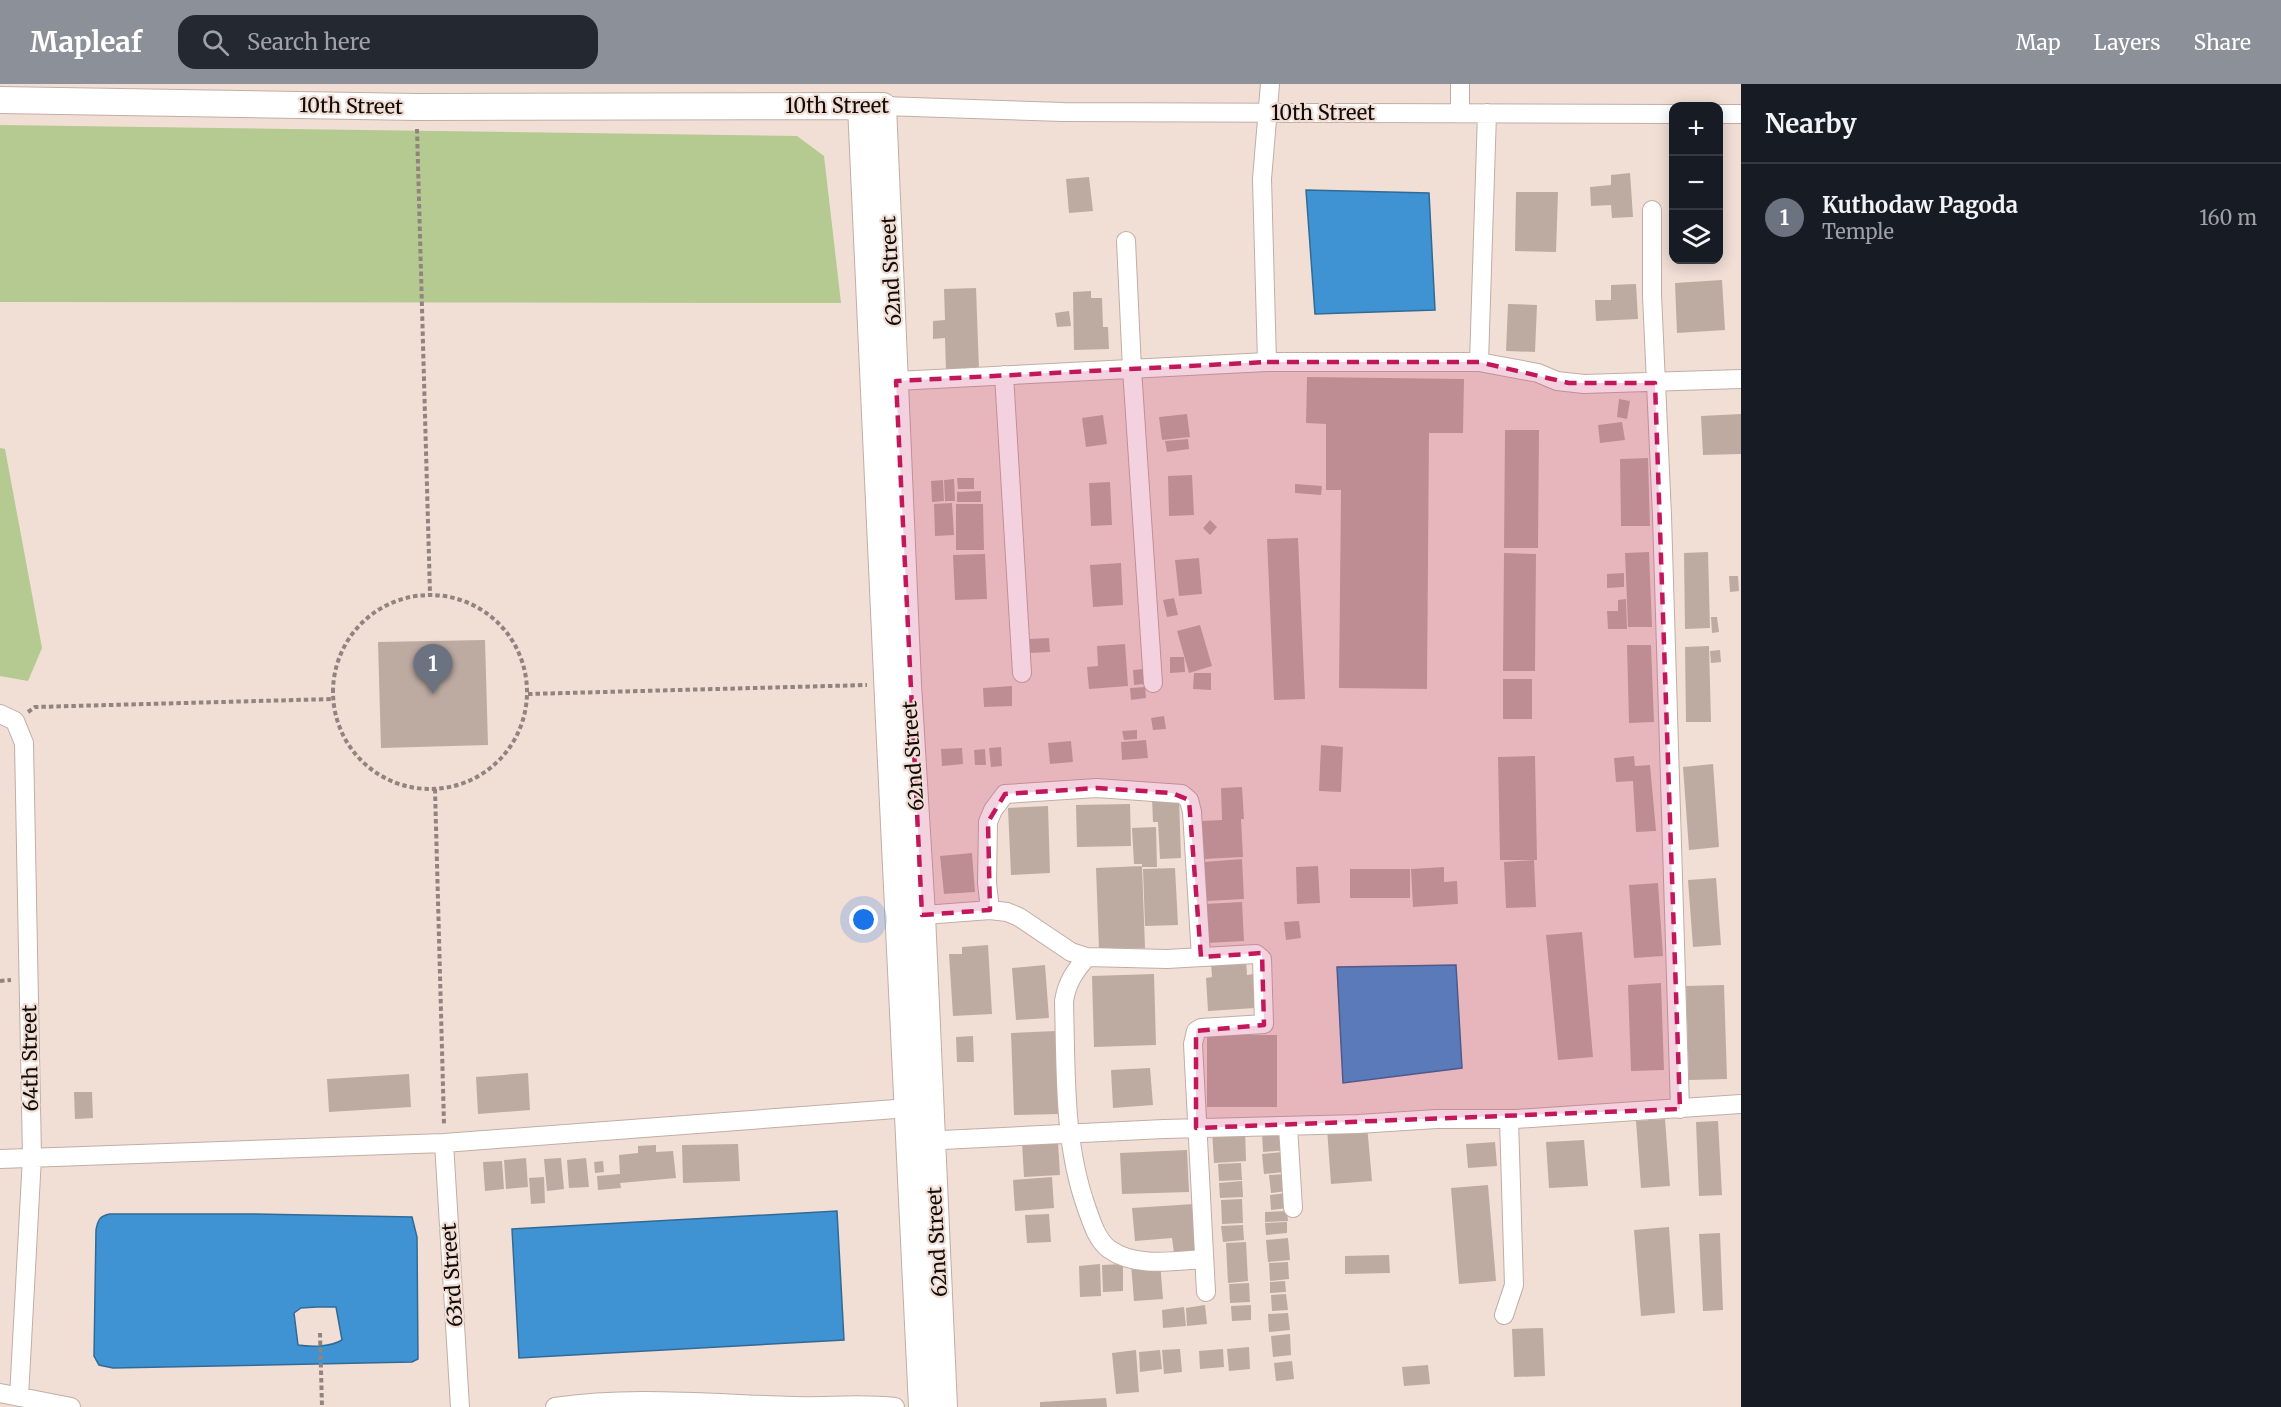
<!DOCTYPE html>
<html lang="en">
<head>
<meta charset="utf-8">
<style>
	:root { --surface:#171b24; --page:#242831; --text:#f1f3f6; --muted:#9ea1a6; --line:#363941; --accent:#8c9099 }
	body { margin:0; font-family:Merriweather,serif; background:var(--page); color:var(--text) }
	.controls { position:absolute; right:18px; top:18px; display:grid; overflow:hidden; border-radius:12px; box-shadow:0 3px 15px #0003 }
	.controls button { width:54px; height:54px; display:grid; place-items:center; padding:0; border:0; border-bottom:2px solid var(--line); background:var(--surface); color:var(--text); font:30px sans-serif }
	.you { position:absolute; left:864px; top:836px; width:21px; height:21px; margin:-15px; border:4px solid #fff; border-radius:50%; background:#1a73e8; box-shadow:0 0 0 9px #1a73e833 }
	.badge { display:grid; place-items:center; width:39px; height:39px; border-radius:50%; background:var(--accent); color:#fff; font-size:20px; font-weight:700 }
	.pin { position:absolute; translate:-50% -50px; filter:drop-shadow(0 2px 3px #0008) }
	.pin::after { content:''; position:absolute; top:32px; width:21px; height:18px; background:inherit; clip-path:polygon(0 0,100% 0,50% 100%) }
	.list { margin:0; padding:0; list-style:none }
	h2 { display:flex; justify-content:space-between; align-items:center; height:78px; margin:0; padding:0 24px; font-size:26px }
	h2 small { font-size:20px; font-weight:400; color:var(--muted) }
	.list li { display:grid; grid-template-columns:39px 1fr auto; gap:18px; align-items:center; box-sizing:border-box; height:108px; padding:0 24px; border-top:2px solid var(--line) }
	.list b { display:block; font-size:22px; white-space:nowrap }
	.list p { margin:0; font-size:20px; white-space:nowrap; color:var(--muted) }
	.list em { font-size:20px; font-style:normal; color:var(--muted) }
	.icon { flex:none; width:33px; height:33px; fill:none; stroke:currentColor; stroke-width:2; stroke-linecap:round; stroke-linejoin:round }
	.map { position:relative; flex:none; width:1741px; height:1323px; overflow:hidden }
	header { display:flex; align-items:center; gap:36px; box-sizing:border-box; height:84px; padding:0 30px; background:var(--accent); color:#fff }
	header strong { font-size:28px }
	nav { display:flex; gap:33px; margin-inline-start:auto; font-size:21px }
	.search { width:420px; height:54px; background:var(--page); display:flex; align-items:center; gap:15px; box-sizing:border-box; padding:0 21px; border-radius:18px; color:var(--muted); font-size:22px }
	main { display:flex }
	aside { flex:1; background:var(--surface) }
	.map>svg:first-child { display:block }
	.green { fill:#b4ca90 }
	.water { fill:#4093d3; stroke:#326a96; stroke-width:1.5; fill-rule:evenodd }
	.building { fill:#bdaba2 }
	.lines { fill:none; stroke-linecap:round; stroke-linejoin:round }
	.minor-casing { stroke:#c0aea5; stroke-width:20 }
	.secondary-casing { stroke:#c0aea5; stroke-width:28 }
	.path { stroke:#91847e; stroke-width:4; stroke-dasharray:4.5 3; stroke-linecap:butt }
	.minor { stroke:#fff; stroke-width:18 }
	.secondary { stroke:#fff; stroke-width:26 }
	.marked { fill:#c2185b; fill-opacity:0.2; stroke:#c2185b; stroke-width:4.5; stroke-dasharray:12 8; stroke-linejoin:round }
	.labels { text-anchor:middle; stroke-width:4.5; stroke-linejoin:round; paint-order:stroke }
	.street-label { font-size:20px; fill:#110b09; stroke:#f1ded5 }
</style>
</head>
<body>
<header>
<strong>Mapleaf</strong>
<div class="search"><svg class="icon" aria-label="search" viewBox="0 0 24 24"><circle cx="10" cy="10" r="6"/><path d="M15 15l6 6"/></svg>Search here</div>
<nav><a>Map</a><a>Layers</a><a>Share</a></nav>
</header>
<main>
<div class="map">
<svg width="1741" height="1323" viewBox="0 0 1741 1323">
	<rect width="100%" height="100%" fill="#f1ded5"/>
	<path class="green" d="M0 41 797 52 824 72 841 219 0 218Z
		M0 364 5 365 42 564 28 597 0 592Z"/>
	<path class="water" d="M1306 106 1429 109 1435 226 1315 230Z
		M1456 881 1462 984 1343 999 1337 883Z
		M837 1127 844 1256 519 1274 512 1145Z
		M110 1130H255L412 1133 417 1153 418 1275 412 1278 113 1284 99 1281 94 1272 96 1146C98 1135 100 1132 110 1130ZM317 1223H336L342 1256C331 1263 311 1263 298 1261L294 1229 301 1224Z"/>
	<path class="building" d="M1718 85H1721L1723 136H1718Z
		M1630 89 1633 133 1612 134 1611 121 1591 122 1590 103 1611 101V91Z
		M1089 93 1093 127 1069 129 1066 95Z
		M1516 108H1558L1556 168 1515 167Z
		M1722 196 1725 246 1677 249 1675 199Z
		M1636 200 1638 235 1596 237 1595 216H1611V201Z
		M976 204 979 286 946 287 945 254 933 255V237L945 236 944 205Z
		M1091 207V214H1102L1103 243H1108L1109 265 1074 266 1073 208Z
		M1508 220 1537 221 1535 268 1506 267Z
		M1069 227 1071 242 1057 243 1055 229Z
		M1307 293 1464 295 1463 349H1429L1427 605 1339 604 1341 406H1326V340L1306 339Z
		M1619 315 1630 317 1627 335 1617 333Z
		M1187 330 1190 353 1162 356 1159 333Z
		M1741 330V370L1703 371 1701 332Z
		M1103 331 1107 360 1086 363 1082 334Z
		M1622 338 1625 356 1600 359 1598 341Z
		M1505 346H1539L1538 464H1504Z
		M1188 355 1189 365 1167 368 1165 357Z
		M1648 374 1650 442H1621L1620 375Z
		M1192 391 1194 431 1169 432 1168 392Z
		M957 394H974V405H958Z
		M954 395 955 417H945L944 396Z
		M943 396 944 417 932 418 931 397Z
		M1110 398 1112 441 1091 442 1089 399Z
		M1295 400 1322 402 1321 411 1295 409Z
		M981 407V418H957V408Z
		M952 419 954 451 935 452 934 420Z
		M956 420H983L984 466H956Z
		M1210 436 1217 443 1210 451 1203 444Z
		M1298 454 1305 615 1274 616 1267 455Z
		M1649 468 1652 543H1628L1625 469Z
		M1708 468 1710 544 1685 545 1684 469Z
		M1504 469 1536 470 1535 587H1503Z
		M985 470 987 515 955 516 953 471Z
		M1199 474 1202 510 1179 512 1175 476Z
		M1121 479 1123 521 1093 523 1090 481Z
		M1624 489V503L1607 504V490Z
		M1729 492H1738L1739 507 1730 508Z
		M1174 514 1178 531 1167 533 1163 516Z
		M1626 515 1627 545H1608L1607 527H1618V516Z
		M1711 533H1717L1719 548 1712 549Z
		M1200 541 1212 582 1189 589 1177 547Z
		M1049 554 1050 568 1030 569 1029 555Z
		M485 556 488 661 381 664 378 558Z
		M1125 560 1128 602 1089 605 1087 583 1098 582 1097 562Z
		M1627 561H1651L1654 638 1629 639Z
		M1709 562 1711 638H1686L1685 563Z
		M1720 566 1721 578 1711 579 1710 567Z
		M1170 573H1184L1185 588 1170 589Z
		M1143 585 1145 600 1134 601 1133 586Z
		M1194 589H1211V606L1193 605Z
		M1503 595H1532V635H1503Z
		M1012 602V622L984 623 983 604Z
		M1145 603 1146 614 1131 616 1130 604Z
		M1164 632 1166 645 1153 646 1151 634Z
		M1137 646V655L1124 656 1122 647Z
		M1146 656 1148 674 1122 676 1121 658Z
		M1071 657 1073 678 1050 680 1048 659Z
		M1321 661 1343 663 1341 708 1319 707Z
		M1001 663 1002 682 991 683 989 664Z
		M962 664 963 680 942 682 941 665Z
		M985 665 986 681H975L974 666Z
		M1535 672 1537 776H1500L1498 673Z
		M1634 672 1635 682 1650 681 1656 747 1636 748 1633 697 1616 698 1614 674Z
		M1713 680 1719 763 1689 766 1683 683Z
		M1242 703 1244 735H1241L1243 773 1204 775 1202 737 1222 736 1221 704Z
		M1179 713 1181 774 1160 775 1158 738H1153L1152 714Z
		M1130 720 1131 762 1077 763 1076 721Z
		M1048 722 1050 789 1011 791 1008 724Z
		M1156 743 1157 783H1142V780H1134L1132 744Z
		M972 769 975 808 944 810 940 772Z
		M1242 775 1244 815 1207 817 1204 778Z
		M1534 776 1536 823 1506 824 1504 778Z
		M1142 782 1145 864 1099 866 1096 784Z
		M1318 782 1320 819 1297 820 1296 783Z
		M1444 783V798L1457 797 1458 820 1413 823 1411 785Z
		M1175 784 1178 841 1145 842 1143 785Z
		M1350 785H1410V814H1350Z
		M1716 794 1721 861 1693 863 1688 796Z
		M1658 799 1663 872 1634 874 1629 801Z
		M1242 818 1244 857 1206 859 1204 820Z
		M1299 837 1301 854 1286 856 1284 838Z
		M1582 848 1593 973 1558 976 1546 851Z
		M988 861 992 930 953 932 949 870H962V863Z
		M1246 876 1247 891 1254 890 1255 924 1208 927 1206 894 1212 893 1211 878Z
		M1045 881 1049 934 1016 936 1012 884Z
		M1154 890 1156 961 1094 963 1092 892Z
		M1661 899 1664 986 1631 987 1628 901Z
		M1724 901 1727 995 1689 996 1686 902Z
		M1056 947 1059 1030 1014 1031 1011 949Z
		M1207 951H1277V1023H1207Z
		M973 952 974 978H957L956 953Z
		M1150 984 1153 1021 1113 1024 1111 986Z
		M528 989 530 1026 478 1030 476 993Z
		M409 990 411 1023 329 1028 327 995Z
		M74 1008H92L93 1034 75 1035Z
		M1665 1035 1670 1102 1641 1104 1636 1037Z
		M1718 1037 1722 1111 1699 1112 1696 1038Z
		M1367 1041 1372 1097 1331 1100 1327 1044Z
		M1245 1045 1246 1077 1214 1079 1212 1046Z
		M1286 1047 1287 1066 1263 1068 1262 1048Z
		M1584 1056 1588 1102 1549 1104 1546 1058Z
		M1058 1057 1060 1091 1024 1093 1022 1059Z
		M1495 1058 1497 1082 1468 1084 1466 1060Z
		M738 1060 740 1097 683 1099 682 1061Z
		M656 1061V1068L673 1067 676 1094 620 1099 621 1104 598 1106 597 1092 620 1090 619 1071 638 1069V1062Z
		M1187 1066 1189 1108 1122 1110 1120 1069Z
		M1283 1068 1284 1088 1264 1090 1262 1070Z
		M526 1074 528 1103 506 1105 504 1076Z
		M561 1074 564 1105 547 1107 544 1075Z
		M586 1074 589 1103 569 1104 567 1076Z
		M502 1077 504 1105 485 1107 483 1078Z
		M603 1077 604 1088 595 1089 594 1078Z
		M1241 1079 1242 1096 1219 1097 1218 1080Z
		M1286 1090 1287 1107 1271 1109 1269 1091Z
		M544 1093 545 1119 531 1120 529 1094Z
		M1052 1093 1054 1124 1015 1127 1013 1096Z
		M1242 1097 1243 1113 1220 1114 1219 1099Z
		M1488 1101 1496 1197 1459 1200 1451 1104Z
		M1287 1109 1288 1124 1271 1126 1270 1111Z
		M1242 1115 1243 1139 1222 1140 1221 1116Z
		M1194 1120 1197 1167 1174 1169 1172 1154 1135 1157 1132 1124Z
		M1287 1127 1288 1137 1265 1138V1128Z
		M1049 1130 1051 1158 1027 1159 1025 1131Z
		M1287 1138V1149L1266 1151 1265 1139Z
		M1243 1141 1244 1156 1223 1158 1221 1142Z
		M1669 1143 1675 1229 1641 1232 1634 1146Z
		M1720 1149 1723 1226 1703 1227 1699 1150Z
		M1288 1154 1290 1176 1268 1178 1266 1156Z
		M1246 1158 1248 1197 1228 1199 1226 1159Z
		M1389 1171 1390 1189 1345 1190V1172Z
		M1160 1178 1163 1215 1134 1217 1131 1180Z
		M1288 1178 1289 1195 1270 1197 1269 1179Z
		M1100 1180 1101 1212 1080 1213 1079 1182Z
		M1123 1180V1207L1103 1208 1102 1181Z
		M1285 1197 1286 1208 1270 1209V1198Z
		M1249 1199 1250 1218 1230 1219 1229 1200Z
		M1286 1210 1288 1226 1272 1227 1271 1211Z
		M1205 1221 1207 1240 1187 1242 1186 1224Z
		M1251 1221V1236L1232 1237 1231 1222Z
		M1184 1223 1186 1242 1163 1244 1162 1226Z
		M1288 1229 1290 1246 1269 1248 1268 1230Z
		M1543 1244 1545 1292 1514 1293 1512 1245Z
		M1290 1250 1291 1271 1273 1273 1271 1252Z
		M1249 1263 1250 1285 1229 1287 1227 1265Z
		M1180 1265 1182 1288 1164 1290 1162 1266Z
		M1223 1265 1224 1283 1200 1285 1199 1267Z
		M1136 1266 1139 1308 1116 1310 1112 1269Z
		M1160 1266 1162 1285 1140 1288 1139 1268Z
		M1292 1277 1294 1295 1276 1297 1274 1279Z
		M1428 1281 1430 1300 1404 1302 1402 1283Z
		M1106 1314 1107 1323H1040V1318Z"/>
	<g class="lines">
		<g class="minor-casing">
			<path id="minor" d="M1460 0V29
				M883 22 1063 28 1674 30
				M1718 30H1741
				M1652 126V211L1662 432 1680 1025
				M1126 157 1132 285 1153 599
				M1267 278 1262 95 1270 0
				M1479 278 1487 29
				M1004 291 1022 589
				M896 297 1267 278H1479L1538 289 1557 297 1584 300 1741 295
				M0 630 15 637 24 659 32 1073 19 1313
				M990 826 987 799 988 738 993 726 1005 710 1097 704 1182 710 1189 716 1192 728 1201 873
				M911 832 990 826 1007 828 1019 833 1071 868 1087 873 1167 875 1256 870 1262 875 1264 940 1201 944 1196 947 1193 960 1206 1208
				M1087 873C1075 887 1067 898 1064 917 1066 986 1063 1059 1087 1125 1092 1139 1097 1156 1109 1165 1135 1184 1174 1177 1204 1175
				M1288 1042 1293 1124
				M922 1057 1164 1045 1358 1040 1436 1035H1516L1741 1020
				M444 1059 460 1323
				M0 1075 444 1059 909 1024
				M1504 1231 1514 1201 1509 1035
				M0 1309 71 1323
				M555 1323C633 1311 714 1320 794 1322 827 1323 861 1319 895 1323"/>
		</g>
		<g class="secondary-casing">
			<path id="secondary" d="M0 16 417 23 883 22 908 600 922 831 944 1323
				M861 22C879 456 902 889 922 1323"/>
		</g>
		<path class="path" d="M417 45 430 510
			M333 608a97 97 0 1 1 194 0a97 97 0 1 1-194 0Z
			M528 610 867 601
			M28 628 35 623 333 615
			M435 705 444 1040
			M0 897 11 896
			M320 1249 322 1323"/>
		<use href="#minor" class="minor"/>
		<use href="#secondary" class="secondary"/>
	</g>
	<path class="marked" d="M1267 278H1479L1569 299H1655L1680 1025 1196 1044V947L1264 941 1262 869 1201 873 1189 716 1172 709 1097 704 1005 710 988 738 990 826 922 831 896 297Z"/>
	<g class="labels">
		<g class="street-label">
			<text transform="translate(351 22) rotate(1)" y="7">10th Street</text>
			<text x="837" y="29">10th Street</text>
			<text x="1323" y="36">10th Street</text>
			<text transform="translate(891 187) rotate(-93)" y="7">62nd Street</text>
			<text transform="translate(913 672) rotate(-94)" y="7">62nd Street</text>
			<text transform="translate(30 974) rotate(-91)" y="7">64th Street</text>
			<text transform="translate(937 1158) rotate(-93)" y="7">62nd Street</text>
			<text transform="translate(452 1191) rotate(-94)" y="7">63rd Street</text>
		</g>
	</g>
</svg>
<div class="controls">
<button>+</button>
<button>−</button>
<button><svg class="icon" aria-label="layers" viewBox="0 0 24 24"><path d="M12 4l9 5-9 5-9-5zM3 14l9 5 9-5"/></svg></button>
</div>
<div class="you"></div>
<div class="pin badge" style="left:433px;top:610px;background:#6b7280">1</div>
</div>
<aside>
<h2>Nearby<small></small></h2>
<ul class="list">
<li><span class="badge" style="background:#6b7280">1</span><div><b>Kuthodaw Pagoda</b><p>Temple</p></div><em>160 m</em></li>
</ul>
</aside>
</main>
</body>
</html>
